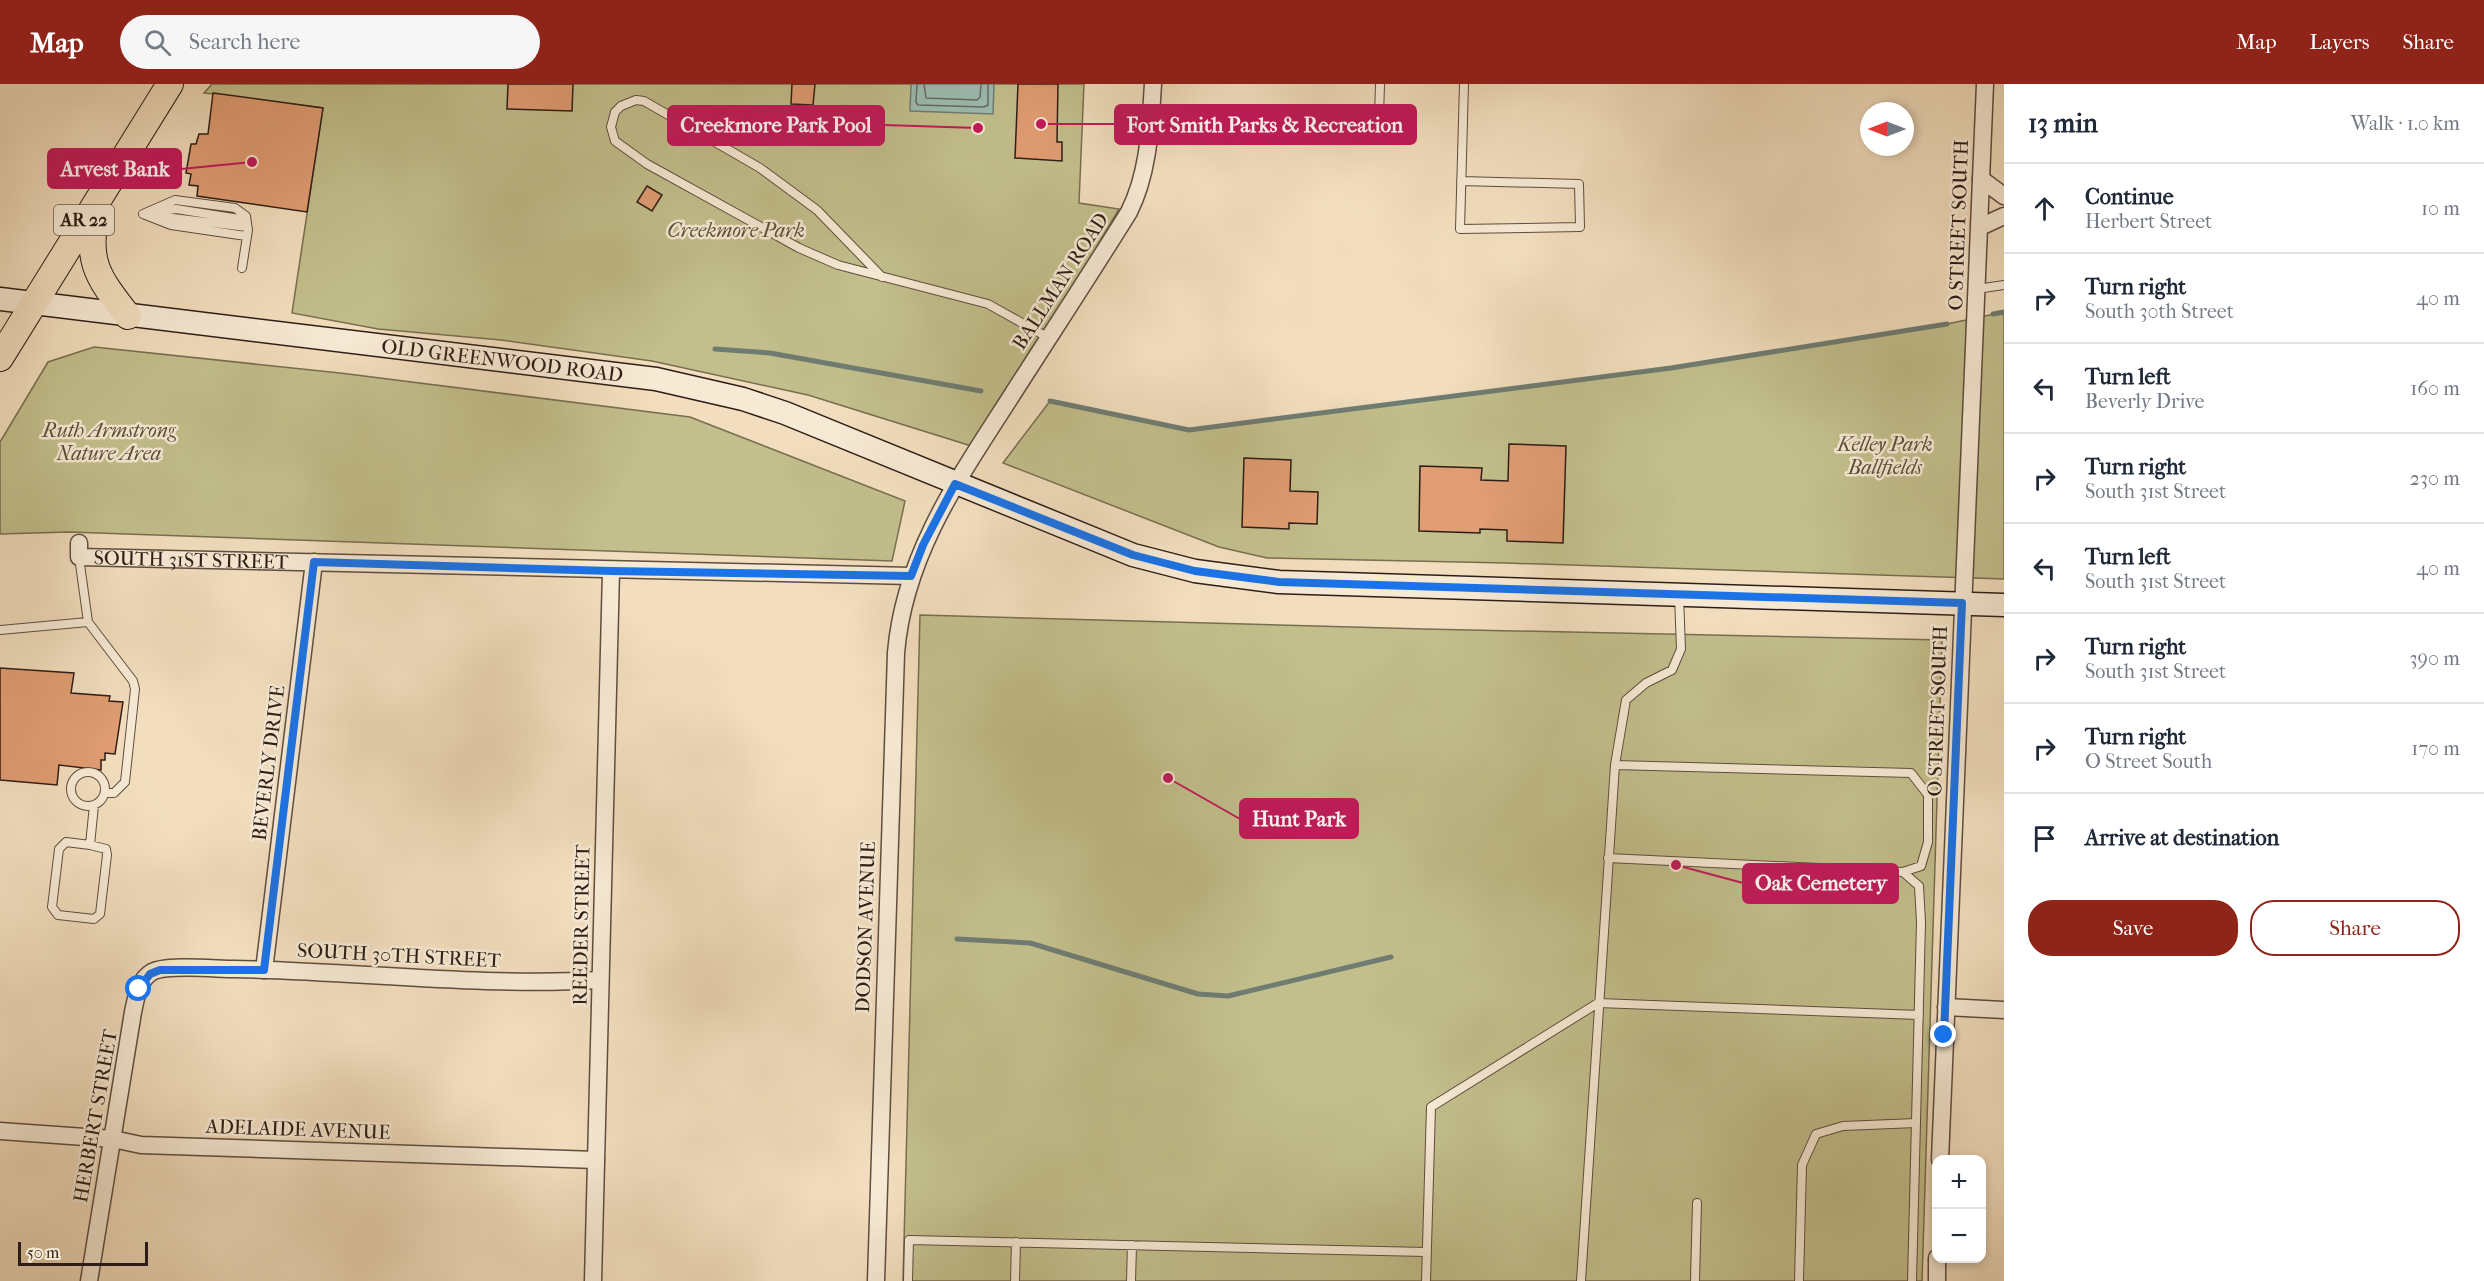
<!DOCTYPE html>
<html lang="en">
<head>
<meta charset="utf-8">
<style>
	:root { --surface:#fff; --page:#f6f6f7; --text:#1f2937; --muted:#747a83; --line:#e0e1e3; --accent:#8f2418 }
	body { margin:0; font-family:"IM FELL French Canon",serif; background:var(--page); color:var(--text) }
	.controls { position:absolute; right:18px; bottom:18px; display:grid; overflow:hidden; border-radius:12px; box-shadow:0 3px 9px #0003 }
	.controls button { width:54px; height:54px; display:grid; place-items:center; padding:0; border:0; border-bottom:2px solid var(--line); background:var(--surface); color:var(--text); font:30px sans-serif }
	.compass { position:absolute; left:1860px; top:18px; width:54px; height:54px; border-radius:50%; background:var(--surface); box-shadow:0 3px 9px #0003; rotate:270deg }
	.scale { position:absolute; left:18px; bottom:15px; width:130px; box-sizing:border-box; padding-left:6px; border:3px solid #2e1d16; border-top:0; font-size:16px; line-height:21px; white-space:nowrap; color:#2e1d16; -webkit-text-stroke:4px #f7ead5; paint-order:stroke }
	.stop { position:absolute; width:18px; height:18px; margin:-14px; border:4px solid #1a73e8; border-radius:50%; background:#fff }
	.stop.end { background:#1a73e8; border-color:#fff; box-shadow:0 2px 6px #0008 }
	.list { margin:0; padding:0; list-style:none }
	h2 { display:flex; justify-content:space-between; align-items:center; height:78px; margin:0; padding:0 24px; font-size:26px }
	h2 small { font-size:20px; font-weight:400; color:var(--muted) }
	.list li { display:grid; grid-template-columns:39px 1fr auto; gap:18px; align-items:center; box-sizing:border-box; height:90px; padding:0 24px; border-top:2px solid var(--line) }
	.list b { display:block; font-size:22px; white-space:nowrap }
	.list p { margin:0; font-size:20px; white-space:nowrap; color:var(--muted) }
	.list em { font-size:20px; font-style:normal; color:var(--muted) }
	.actions { display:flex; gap:12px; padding:18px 24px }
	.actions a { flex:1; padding:14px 0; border:2px solid var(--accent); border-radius:24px; text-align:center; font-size:21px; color:var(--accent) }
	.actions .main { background:var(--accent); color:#fff }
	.icon { flex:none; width:33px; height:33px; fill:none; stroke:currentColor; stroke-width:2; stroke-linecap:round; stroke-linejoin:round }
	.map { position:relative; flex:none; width:2004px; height:1197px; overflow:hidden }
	header { display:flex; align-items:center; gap:36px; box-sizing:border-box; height:84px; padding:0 30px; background:var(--accent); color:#fff }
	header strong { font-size:28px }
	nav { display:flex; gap:33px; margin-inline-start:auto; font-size:21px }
	.search { width:420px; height:54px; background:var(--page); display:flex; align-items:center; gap:15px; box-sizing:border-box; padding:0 21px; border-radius:33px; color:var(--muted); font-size:22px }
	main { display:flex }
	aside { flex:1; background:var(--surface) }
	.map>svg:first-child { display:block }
	.green { fill:#c2bf8c; stroke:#786e51; stroke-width:1.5 }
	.water { fill:#9bbcb0; stroke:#6f7c72; stroke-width:1.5 }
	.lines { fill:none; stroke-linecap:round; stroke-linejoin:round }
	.shore { stroke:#646c63; stroke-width:1.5 }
	.stream { stroke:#6f7c72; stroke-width:5 }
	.building { fill:#e19d73; stroke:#2e1d16; stroke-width:1.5 }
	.lane-casing { stroke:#5f4d40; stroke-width:10 }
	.street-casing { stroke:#5f4d40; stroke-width:19 }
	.secondary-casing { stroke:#2e1d16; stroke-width:25 }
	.primary-casing { stroke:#2e1d16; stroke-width:28 }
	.lane { stroke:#f7ead5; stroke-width:8 }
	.street { stroke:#f7ead5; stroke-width:16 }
	.secondary { stroke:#f7ead5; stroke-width:22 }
	.primary { stroke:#f2debe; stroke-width:26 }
	.route { stroke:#1a73e8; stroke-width:8 }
	.labels { text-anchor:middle; stroke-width:5; stroke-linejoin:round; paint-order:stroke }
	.shield { fill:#f7ead5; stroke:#6a5a4f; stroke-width:1.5 }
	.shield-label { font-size:18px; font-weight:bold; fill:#2e1d16 }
	.street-label { font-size:20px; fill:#2e1d16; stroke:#f7ead5 }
	.park-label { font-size:20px; font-style:italic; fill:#5a4e39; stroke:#f7ead5 }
	.leader { fill:none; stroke:#c2185b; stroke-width:2 }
	.callout-dot { fill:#c2185b; stroke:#f7ead5; stroke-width:2 }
	.callout { fill:#c2185b; stroke:#c2185b; stroke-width:2 }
	.callout-label { font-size:21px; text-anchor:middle; font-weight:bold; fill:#fff }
</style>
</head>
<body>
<header>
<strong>Map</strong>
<div class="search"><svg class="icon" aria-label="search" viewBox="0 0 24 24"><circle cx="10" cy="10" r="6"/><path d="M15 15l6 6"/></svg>Search here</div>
<nav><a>Map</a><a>Layers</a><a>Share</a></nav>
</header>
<main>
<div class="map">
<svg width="2004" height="1197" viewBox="0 0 2004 1197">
	<rect width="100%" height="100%" fill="#f2debe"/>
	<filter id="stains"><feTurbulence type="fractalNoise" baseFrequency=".00333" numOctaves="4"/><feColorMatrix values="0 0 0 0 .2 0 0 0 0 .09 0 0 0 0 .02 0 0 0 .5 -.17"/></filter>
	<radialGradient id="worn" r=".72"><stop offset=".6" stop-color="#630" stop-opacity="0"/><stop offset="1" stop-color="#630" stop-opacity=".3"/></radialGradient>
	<path class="green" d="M212 0H1084L1079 119 1119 125 978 364 808 311 652 277 501 256 378 245 292 229 323 24 204 9Z
		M2004 228V495L1506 479 1267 474 1219 463 1003 379 1050 317 1190 346 1671 284 1947 240Z
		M94 263 340 289 690 333 905 417 892 477 69 448 0 450V358L48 278Z
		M920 531 1424 545 1942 556 1922 1197H903Z"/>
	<path class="water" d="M911 0H994L993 30 910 27Z"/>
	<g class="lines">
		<path class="shore" d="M917 0 916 18 918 21 984 23 988 21V0
			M924 0 926 14 977 16 980 13 981 0"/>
		<path class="stream" d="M1993 230 2004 228
			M715 265 770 269 981 307
			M1050 317 1189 346 1671 284 1947 240
			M957 855 1030 859 1198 910 1228 912 1391 873"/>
	</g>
	<path class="building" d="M508 0H573L572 27 507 25Z
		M792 0H815L813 21 791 20Z
		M1018 0H1058L1057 58H1062V77L1015 74Z
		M213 9 323 24 307 128 197 112 198 102 189 101 191 90 186 89 191 60H196L199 50H208Z
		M647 102 662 111 652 127 637 118Z
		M1509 360 1566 362 1563 459 1507 457V446L1480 445V449L1419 447 1420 382 1482 384 1481 396 1508 397Z
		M1244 374 1291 376 1290 407 1318 408 1317 440 1289 439V445L1242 443Z
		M0 584 74 589 71 609 110 612 109 617 123 618 115 670 105 669V676H101V686L59 681 57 701 0 696Z"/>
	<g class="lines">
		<g class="lane-casing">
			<path id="lane" d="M1150 40 1379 33 1380 0
				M1461 97 1579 100 1580 143 1460 145 1464 0
				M156 128 176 125 246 136
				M143 130 175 116 235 124 246 132 248 146 242 184
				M143 130 171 141 246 152
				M156 132 247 143
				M882 193 817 126 760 84 644 17 636 16 621 22 615 28 611 43 615 57 647 80 799 164 838 181 988 220 1049 254
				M1977 205 2004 201
				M88 538 133 597 135 605 125 698 114 709H105
				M0 546 88 538 79 473
				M1615 681 1911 689 1928 711V758L1921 782 1903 788
				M71 705a17 17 0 1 1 34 0a17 17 0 1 1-34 0Z
				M90 761 66 758 59 765 52 823 58 831 94 835 100 830 107 771 106 765 90 761 94 721
				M1608 774 1903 788 1919 802 1921 838 1912 1197
				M908 1197 909 1156 1426 1168
				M1015 1197 1016 1158
				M1131 1197 1132 1161
				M1426 1197 1431 1023 1598 919 1919 931
				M1581 1197 1615 681 1626 616 1646 599 1672 586 1681 565 1679 513
				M1695 1197 1697 1119
				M1799 1197 1802 1081 1816 1050 1843 1042 1916 1039"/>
		</g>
		<g class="street-casing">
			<g id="street">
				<path d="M1981 95 2004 112"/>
				<path d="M1980 143 2004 132"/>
				<path id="s1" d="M79 459V473L911 492"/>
				<path d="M264 886 314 478"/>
				<path d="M1946 923 2004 926"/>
				<path d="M0 1047 113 1055 141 1061 596 1076"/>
				<path d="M1940 1076 1985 0"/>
				<path d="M89 1197 133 928C136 915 138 896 152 888 167 880 216 885 234 885 356 887 478 903 600 896"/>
				<path d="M593 1197 611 487"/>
				<path d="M876 1197 896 569C904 471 960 392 1012 311 1051 250 1091 189 1129 128 1149 88 1150 44 1153 0"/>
				<path d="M1937 1197V1174"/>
			</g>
		</g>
		<g class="secondary-casing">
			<g id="secondary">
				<path id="s2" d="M0 215 656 295 743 315 785 329 1133 471 1195 487 1279 498 2004 521"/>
			</g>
		</g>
		<g class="primary-casing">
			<path id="primary" d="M97 123C86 177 95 190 128 232
				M0 274 170 0"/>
		</g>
		<use href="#lane" class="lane"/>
		<use href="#street" class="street"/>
		<use href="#secondary" class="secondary"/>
		<use href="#primary" class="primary"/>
	</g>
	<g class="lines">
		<path class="route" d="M139 905 150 890 160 886H264L314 478 611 487 911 492 923 461 955 400 1133 471 1195 487 1279 498 1962 519 1944 951"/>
	</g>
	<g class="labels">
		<rect class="shield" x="54" y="121" width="60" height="30" rx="4.5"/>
		<g class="shield-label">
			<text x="84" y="142">AR 22</text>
		</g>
		<g class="street-label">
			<text transform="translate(1958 141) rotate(-88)" y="7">O STREET SOUTH</text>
			<text transform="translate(1060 197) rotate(-57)" y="7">BALLMAN ROAD</text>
			<text dy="7" stroke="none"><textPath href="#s2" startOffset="506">OLD GREENWOOD ROAD</textPath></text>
			<text dy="7" stroke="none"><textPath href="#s1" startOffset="126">SOUTH 31ST STREET</textPath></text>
			<text transform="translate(1937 627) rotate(-88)" y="7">O STREET SOUTH</text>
			<text transform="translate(268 679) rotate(-83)" y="7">BEVERLY DRIVE</text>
			<text transform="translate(581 841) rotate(-89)" y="7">REEDER STREET</text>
			<text transform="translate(865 843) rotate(-88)" y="7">DODSON AVENUE</text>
			<text transform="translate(399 871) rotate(3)" y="7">SOUTH 30TH STREET</text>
			<text transform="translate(95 1032) rotate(-80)" y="7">HERBERT STREET</text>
			<text transform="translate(298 1045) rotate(2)" y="7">ADELAIDE AVENUE</text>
		</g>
		<g class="park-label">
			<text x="736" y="153">Creekmore Park</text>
			<text x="109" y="353">Ruth Armstrong<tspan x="109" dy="23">Nature Area</tspan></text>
			<text x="1885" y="367">Kelley Park<tspan x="1885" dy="23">Ballfields</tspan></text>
		</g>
	</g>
	<path class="leader" d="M1041 40L1115 40M978 44L884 41M252 78L181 85M1168 694L1240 735M1676 781L1743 799"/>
	<g class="callout-dot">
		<circle cx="1041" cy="40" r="6"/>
		<circle cx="978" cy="44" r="6"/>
		<circle cx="252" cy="78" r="6"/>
		<circle cx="1168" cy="694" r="6"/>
		<circle cx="1676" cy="781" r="6"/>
	</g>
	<g class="callout">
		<rect x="1115" y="21" width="301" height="39" rx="6"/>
		<rect x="668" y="22" width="216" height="39" rx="6"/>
		<rect x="48" y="65" width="133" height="39" rx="6"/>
		<rect x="1240" y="715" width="118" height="39" rx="6"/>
		<rect x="1743" y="780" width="155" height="39" rx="6"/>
	</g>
	<g class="callout-label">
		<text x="1265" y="48">Fort Smith Parks &amp; Recreation</text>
		<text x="776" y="48">Creekmore Park Pool</text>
		<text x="115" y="92">Arvest Bank</text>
		<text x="1299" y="742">Hunt Park</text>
		<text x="1821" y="806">Oak Cemetery</text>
	</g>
	<rect width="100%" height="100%" filter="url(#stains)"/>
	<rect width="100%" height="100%" fill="url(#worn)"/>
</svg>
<div class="controls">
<button>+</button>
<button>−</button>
</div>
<svg class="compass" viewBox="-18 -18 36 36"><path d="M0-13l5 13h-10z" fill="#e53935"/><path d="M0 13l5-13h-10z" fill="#747a83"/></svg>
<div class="scale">50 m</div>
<div class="stop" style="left:139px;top:905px"></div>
<div class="stop end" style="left:1944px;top:951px"></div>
</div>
<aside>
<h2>13 min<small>Walk · 1.0 km</small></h2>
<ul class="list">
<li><svg class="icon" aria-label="ahead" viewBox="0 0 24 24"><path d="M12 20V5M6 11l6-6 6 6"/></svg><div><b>Continue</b><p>Herbert Street</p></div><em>10 m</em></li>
<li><svg class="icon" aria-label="right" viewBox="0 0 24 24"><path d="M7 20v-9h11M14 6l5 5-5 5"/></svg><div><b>Turn right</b><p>South 30th Street</p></div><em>40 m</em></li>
<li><svg class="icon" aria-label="left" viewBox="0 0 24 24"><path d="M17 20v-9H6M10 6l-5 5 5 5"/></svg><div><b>Turn left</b><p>Beverly Drive</p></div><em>160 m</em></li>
<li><svg class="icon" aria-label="right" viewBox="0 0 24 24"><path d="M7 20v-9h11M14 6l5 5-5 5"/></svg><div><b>Turn right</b><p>South 31st Street</p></div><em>230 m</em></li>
<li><svg class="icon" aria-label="left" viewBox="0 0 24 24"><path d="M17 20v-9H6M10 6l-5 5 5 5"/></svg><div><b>Turn left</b><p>South 31st Street</p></div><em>40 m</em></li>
<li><svg class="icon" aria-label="right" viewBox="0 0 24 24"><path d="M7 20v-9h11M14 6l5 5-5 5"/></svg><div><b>Turn right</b><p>South 31st Street</p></div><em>390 m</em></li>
<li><svg class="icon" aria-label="right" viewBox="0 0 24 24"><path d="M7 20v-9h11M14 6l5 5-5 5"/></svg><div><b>Turn right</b><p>O Street South</p></div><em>170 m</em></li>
<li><svg class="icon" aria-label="arrive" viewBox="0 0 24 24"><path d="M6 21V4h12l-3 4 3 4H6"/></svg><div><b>Arrive at destination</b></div></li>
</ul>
<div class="actions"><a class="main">Save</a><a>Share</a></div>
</aside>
</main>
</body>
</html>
